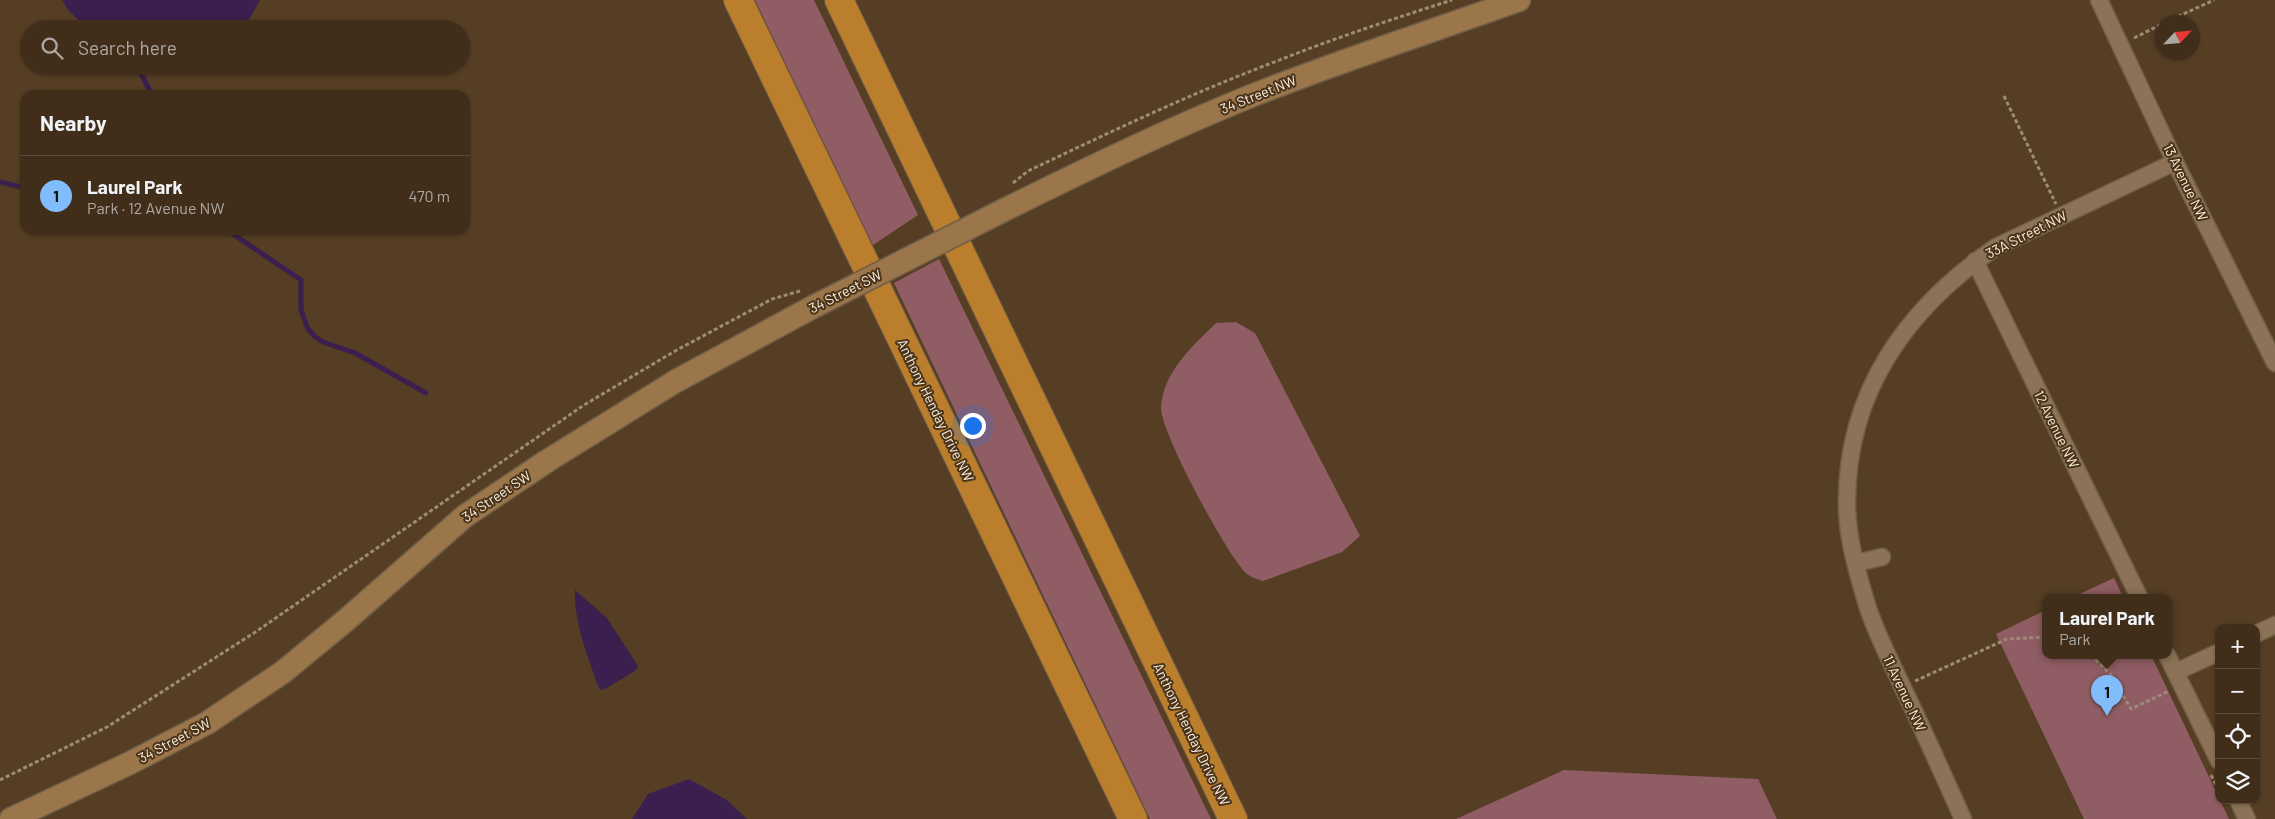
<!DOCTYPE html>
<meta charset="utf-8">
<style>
:root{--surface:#402e1b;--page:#4b3a28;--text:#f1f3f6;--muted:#aea8a3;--line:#594a3a;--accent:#81bdfa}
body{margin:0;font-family:Barlow,sans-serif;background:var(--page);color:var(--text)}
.controls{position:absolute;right:15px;bottom:15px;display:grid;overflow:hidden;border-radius:10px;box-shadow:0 1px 4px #0004}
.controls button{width:45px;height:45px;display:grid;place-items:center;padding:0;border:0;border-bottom:1px solid var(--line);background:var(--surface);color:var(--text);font:25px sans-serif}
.compass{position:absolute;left:2155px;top:15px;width:45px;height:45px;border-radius:50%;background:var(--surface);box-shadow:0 1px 4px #0004;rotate:64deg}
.you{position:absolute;left:972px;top:425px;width:18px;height:18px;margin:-12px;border:4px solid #fff;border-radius:50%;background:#1a73e8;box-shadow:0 0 0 8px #1a73e833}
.badge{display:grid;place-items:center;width:32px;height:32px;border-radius:50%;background:var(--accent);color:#111;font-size:16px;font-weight:700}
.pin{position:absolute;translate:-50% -41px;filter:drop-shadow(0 1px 2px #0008)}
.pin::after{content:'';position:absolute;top:26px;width:18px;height:15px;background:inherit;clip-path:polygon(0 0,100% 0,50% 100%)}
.popup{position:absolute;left:2042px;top:594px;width:130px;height:65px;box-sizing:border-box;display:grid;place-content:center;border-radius:10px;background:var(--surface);filter:drop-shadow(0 1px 4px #0005);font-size:16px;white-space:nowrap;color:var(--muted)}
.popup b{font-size:19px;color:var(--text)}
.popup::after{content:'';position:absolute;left:50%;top:100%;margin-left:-10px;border:10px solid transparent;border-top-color:var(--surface)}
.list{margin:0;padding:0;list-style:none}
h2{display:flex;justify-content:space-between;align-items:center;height:65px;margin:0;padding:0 20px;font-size:21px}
h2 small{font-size:16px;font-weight:400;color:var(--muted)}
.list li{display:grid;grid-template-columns:32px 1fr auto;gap:15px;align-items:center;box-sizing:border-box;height:80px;padding:0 20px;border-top:1px solid var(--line)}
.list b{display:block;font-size:19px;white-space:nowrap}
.list p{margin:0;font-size:16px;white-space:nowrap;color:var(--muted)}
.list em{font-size:16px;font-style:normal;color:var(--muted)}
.icon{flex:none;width:28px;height:28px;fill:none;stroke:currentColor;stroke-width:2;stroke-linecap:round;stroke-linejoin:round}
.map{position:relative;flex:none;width:2275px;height:819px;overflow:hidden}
.search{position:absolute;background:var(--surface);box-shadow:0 1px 4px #0004;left:20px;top:20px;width:450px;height:55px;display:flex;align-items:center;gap:12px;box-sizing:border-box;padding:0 18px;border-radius:28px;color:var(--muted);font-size:19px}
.panel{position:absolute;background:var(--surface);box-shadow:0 1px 4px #0004;left:20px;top:90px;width:450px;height:145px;border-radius:15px}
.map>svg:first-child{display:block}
.green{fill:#905d64}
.water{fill:#3b1f4e}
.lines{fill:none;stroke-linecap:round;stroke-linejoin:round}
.stream{stroke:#3b1f4e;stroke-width:5}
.street-casing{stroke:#705d45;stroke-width:19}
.secondary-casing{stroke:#705d45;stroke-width:25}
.highway-casing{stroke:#705d45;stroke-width:30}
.path{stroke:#9e8b76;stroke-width:3;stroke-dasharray:4 2.5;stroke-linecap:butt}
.street{stroke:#8c7357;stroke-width:16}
.secondary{stroke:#9a764a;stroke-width:22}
.highway{stroke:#ba7e2d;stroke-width:28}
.secondary-bridge-casing{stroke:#705d45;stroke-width:25;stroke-linecap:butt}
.secondary-bridge{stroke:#9a764a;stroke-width:22}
.labels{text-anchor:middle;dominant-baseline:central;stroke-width:4;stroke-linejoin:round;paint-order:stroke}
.street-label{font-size:14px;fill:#fceedf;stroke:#4a3419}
</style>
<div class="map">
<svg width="2275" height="819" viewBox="0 0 2275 819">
<rect width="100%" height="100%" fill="#553e24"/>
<g class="green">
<path d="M755,0H814L918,215L873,245Z"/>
<path d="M939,259L1211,819H1150L894,283Z"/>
<path d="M1236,322L1255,333L1360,536L1342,552L1263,581C1257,579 1250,577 1246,573C1228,557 1159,430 1161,407C1164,371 1191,348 1216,323Z"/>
<path d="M2114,578L2123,597H2073Z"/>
<path d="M2046,610V655H2151L2229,819H2084L1996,634Z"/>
<path d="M1564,770L1758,779L1777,819H1456Z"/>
</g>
<g class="water">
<path d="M62,0H260L244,29H88L68,10Z"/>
<path d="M575,590L607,618L638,666L635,671L605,689L600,690L597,683C587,654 574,622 575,590Z"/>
<path d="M689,779L727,800L747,819H632L648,794Z"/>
</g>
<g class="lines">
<g class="stream">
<path d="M137,66L152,95"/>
<path d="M0,182L25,188"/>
<path d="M227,230L301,280V310L308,329L314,336L323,342L355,353L426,393"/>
</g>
<g class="street-casing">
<g id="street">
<path d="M2099,0L2175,162L2275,363"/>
<path d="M1975,261L2139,597"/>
<path d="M1856,563L1882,557"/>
<path d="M2256,634L2275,625"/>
<path d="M2167,655L2219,761"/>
<path d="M2176,672L2219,652"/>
<path d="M2238,800L2247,819"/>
<path d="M1963,819C1943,775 1924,731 1903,688C1891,662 1877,635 1868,608C1858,575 1847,539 1847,504C1846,392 1907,308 1996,247L2175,162"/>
</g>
</g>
<g class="secondary-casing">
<g id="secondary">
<path d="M1006,209C1087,169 1167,130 1251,96C1339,61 1430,32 1519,0"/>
<path d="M11,819L130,763L207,723L283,672L345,621L465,516L547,461L676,381L813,307"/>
</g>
</g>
<g class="highway-casing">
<g id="highway">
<path d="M738,0L1133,819"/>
<path d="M839,0L1233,819"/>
</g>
</g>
<g class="path">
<path d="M2166,22L2214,0"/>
<path d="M2134,38L2162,24"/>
<path d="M2004,96L2056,204"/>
<path d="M1013,183L1028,171C1110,132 1192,93 1277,61C1335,38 1393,19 1452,0"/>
<path d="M2091,655L2111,675L2131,709L2169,691"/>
<path d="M1915,681L2007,639L2046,637"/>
<path d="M2211,775L2219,791"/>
<path d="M0,780L107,727L254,633L584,405L675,351L772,299L800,291"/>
</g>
<use href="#street" class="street"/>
<use href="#secondary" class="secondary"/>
<use href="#highway" class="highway"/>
<g class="secondary-bridge-casing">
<path id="secondary-bridge" d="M813,307L1006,209"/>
</g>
<use href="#secondary-bridge" class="secondary-bridge"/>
</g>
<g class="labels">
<g class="street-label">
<text transform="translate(1258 94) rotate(-22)">34 Street NW</text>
<text transform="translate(2186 182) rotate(64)">13 Avenue NW</text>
<text transform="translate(2026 234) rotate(-27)">33A Street NW</text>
<text transform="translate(845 291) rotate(-27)">34 Street SW</text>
<text transform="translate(936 410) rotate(64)">Anthony Henday Drive NW</text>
<text transform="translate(2057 429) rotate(64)">12 Avenue NW</text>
<text transform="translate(496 496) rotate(-34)">34 Street SW</text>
<text transform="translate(1905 693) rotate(65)">11 Avenue NW</text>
<text transform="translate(1192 734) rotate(64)">Anthony Henday Drive NW</text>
<text transform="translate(174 740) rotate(-28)">34 Street SW</text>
</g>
</g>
</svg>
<div class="controls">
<button>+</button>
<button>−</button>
<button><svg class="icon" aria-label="locate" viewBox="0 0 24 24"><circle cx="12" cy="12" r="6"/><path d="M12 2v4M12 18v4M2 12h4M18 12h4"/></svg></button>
<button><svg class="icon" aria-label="layers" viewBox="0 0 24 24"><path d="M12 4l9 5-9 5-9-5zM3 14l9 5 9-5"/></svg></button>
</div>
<svg class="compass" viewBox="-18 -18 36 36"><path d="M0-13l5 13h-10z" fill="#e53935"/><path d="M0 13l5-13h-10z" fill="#aea8a3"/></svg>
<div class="you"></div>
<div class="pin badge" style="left:2107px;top:716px">1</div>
<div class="popup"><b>Laurel Park</b>Park</div>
<div class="search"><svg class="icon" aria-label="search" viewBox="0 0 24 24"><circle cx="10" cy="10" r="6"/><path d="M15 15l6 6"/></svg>Search here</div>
<section class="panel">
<h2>Nearby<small></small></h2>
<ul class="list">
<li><span class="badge">1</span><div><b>Laurel Park</b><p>Park · 12 Avenue NW</p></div><em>470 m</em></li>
</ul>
</section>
</div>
